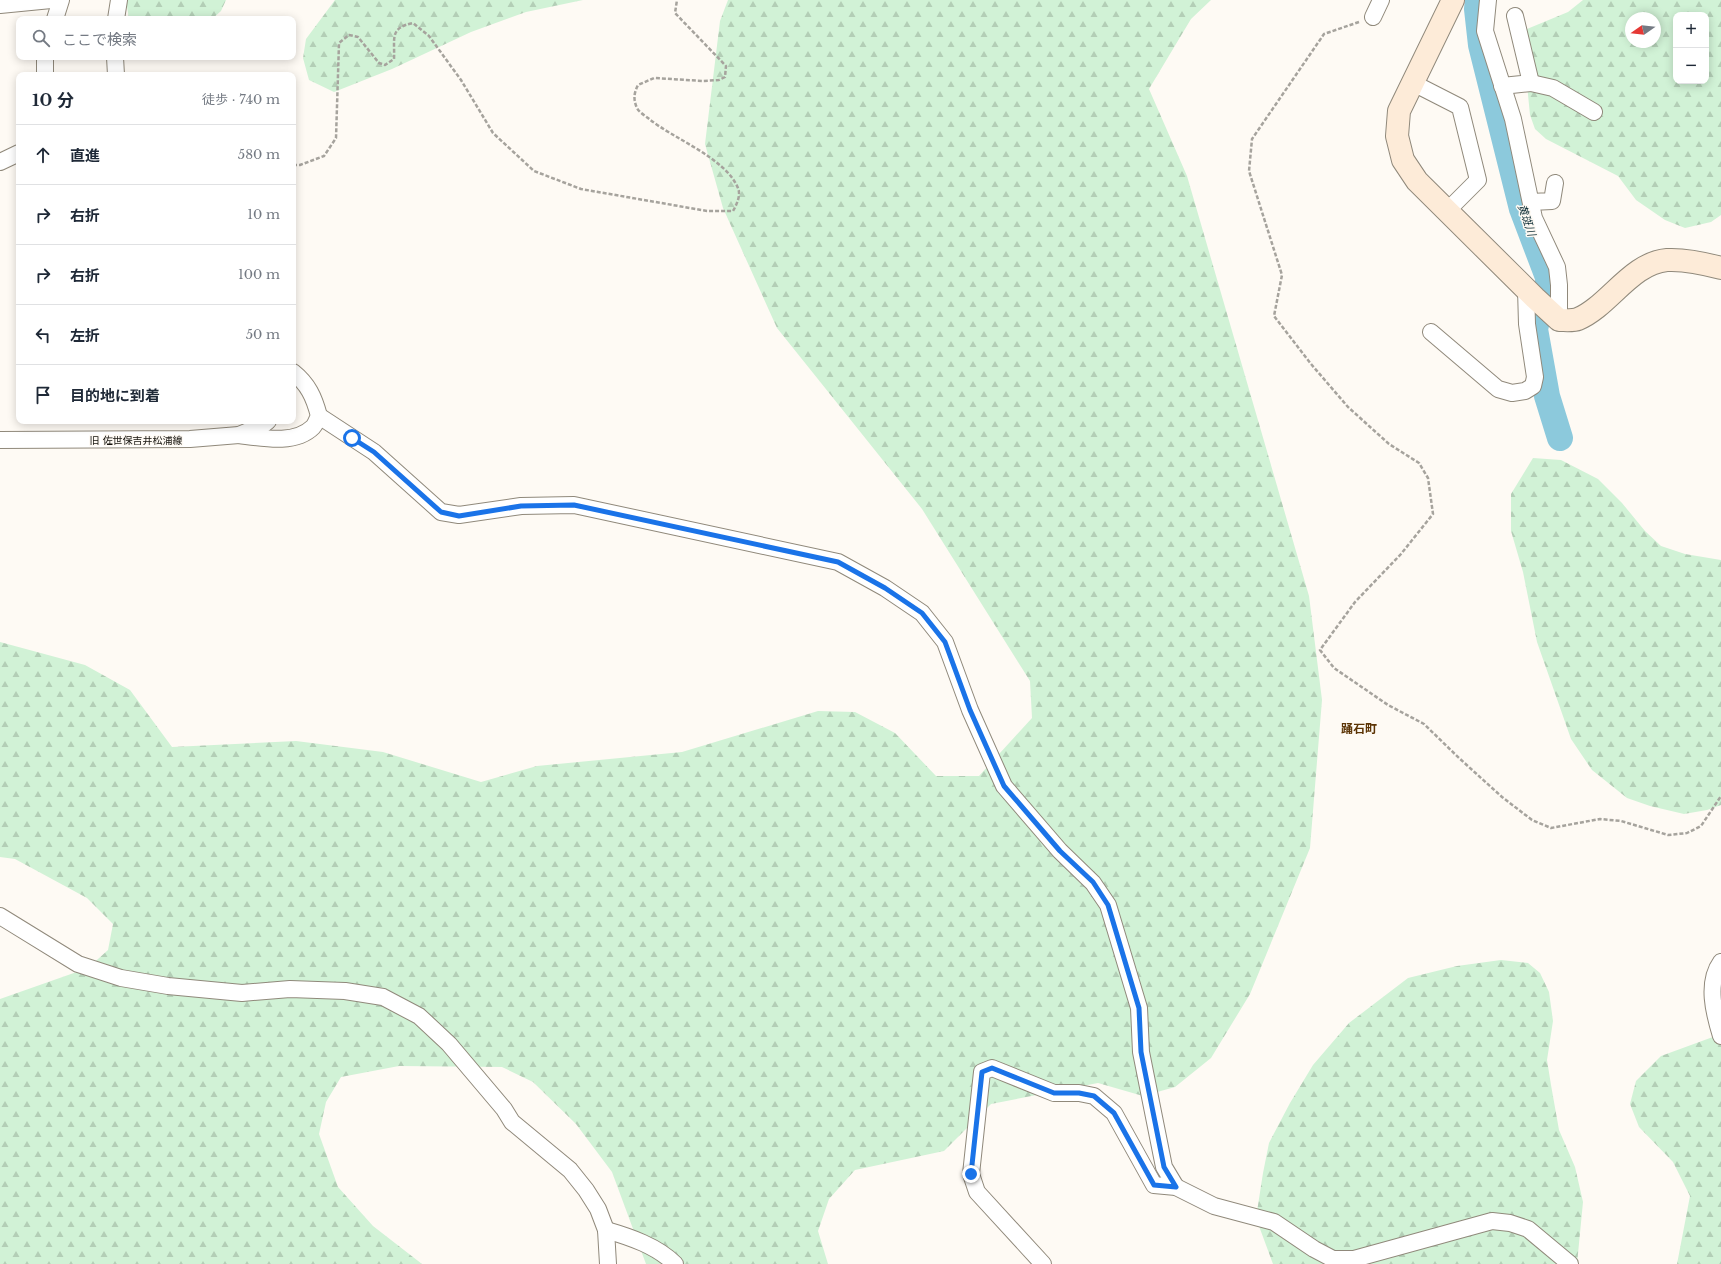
<!DOCTYPE html>
<html lang="ja">
<meta charset="utf-8">
<style>
:root{--surface:#fff;--page:#f2f2f3;--text:#1f2937;--muted:#747a83;--line:#e0e1e3}
body{margin:0;font-family:"Libre Baskerville","Noto Sans JP",serif;background:var(--page);color:var(--text)}
.controls{position:absolute;right:12px;top:12px;display:grid;overflow:hidden;border-radius:8px;box-shadow:0 2px 10px #0003}
.controls button{width:36px;height:36px;display:grid;place-items:center;padding:0;border:0;border-bottom:1px solid var(--line);background:var(--surface);color:var(--text);font:20px sans-serif}
.compass{position:absolute;left:1625px;top:12px;width:36px;height:36px;border-radius:50%;background:var(--surface);box-shadow:0 2px 10px #0003;rotate:256deg}
.stop{position:absolute;width:12px;height:12px;margin:-9px;border:3px solid #1a73e8;border-radius:50%;background:#fff}
.stop.end{background:#1a73e8;border-color:#fff;box-shadow:0 1px 4px #0008}
.list{margin:0;padding:0;list-style:none}
h2{display:flex;justify-content:space-between;align-items:center;height:52px;margin:0;padding:0 16px;font-size:17px}
h2 small{font-size:13px;font-weight:400;color:var(--muted)}
.list li{display:grid;grid-template-columns:26px 1fr auto;gap:12px;align-items:center;box-sizing:border-box;height:60px;padding:0 16px;border-top:1px solid var(--line)}
.list b{display:block;font-size:15px;white-space:nowrap}
.list em{font-size:13px;font-style:normal;color:var(--muted)}
.icon{flex:none;width:22px;height:22px;fill:none;stroke:currentColor;stroke-width:2;stroke-linecap:round;stroke-linejoin:round}
.map{position:relative;flex:none;width:1721px;height:1264px;overflow:hidden}
.search{position:absolute;background:var(--surface);box-shadow:0 2px 10px #0003;left:16px;top:16px;width:280px;height:44px;display:flex;align-items:center;gap:10px;box-sizing:border-box;padding:0 14px;border-radius:8px;color:var(--muted);font-size:15px}
.panel{position:absolute;background:var(--surface);box-shadow:0 2px 10px #0003;left:16px;top:72px;width:280px;height:352px;border-radius:8px}
.map>svg:first-child{display:block}
.forest{fill:url(#forest-firs);fill-rule:evenodd}
.lines{fill:none;stroke-linecap:round;stroke-linejoin:round}
.river{stroke:#8cc9dc;stroke-width:26}
.street-casing{stroke:#90897b;stroke-width:18}
.secondary-casing{stroke:#90897b;stroke-width:24}
.path{stroke:#a6a39d;stroke-width:2.5;stroke-dasharray:4 2;stroke-linecap:butt}
.street{stroke:#fff;stroke-width:16}
.secondary{stroke:#fdebd8;stroke-width:22}
.route{stroke:#1a73e8;stroke-width:5}
.labels{text-anchor:middle;dominant-baseline:central;stroke-width:3;stroke-linejoin:round;paint-order:stroke}
.street-label{font-size:10px;fill:#13110c;stroke:#fefaf4}
.water-label{font-size:11px;font-style:italic;fill:#0e2e36;stroke:#fefaf4}
.quarter-label{font-size:12px;font-weight:bold;fill:#5c3405;stroke:#fefaf4}
</style>
<div class="map">
<svg width="1721" height="1264" viewBox="0 0 1721 1264">
<defs>
<pattern id="forest-firs" width="22" height="20" patternUnits="userSpaceOnUse"><rect width="22" height="20" fill="#d1f2d6"/><path d="M5 1l3.5 6h-7zM16 11l3.5 6h-7z" fill="#b3ceb6"/></pattern>
</defs>
<rect width="100%" height="100%" fill="#fefaf4"/>
<g class="forest">
<path d="M126,0H226L221,11L212,19H129Z"/>
<path d="M335,0H583L526,12L471,32L392,69L334,92L309,80L303,58L306,39Z"/>
<path d="M728,0H1211L1191,19L1149,89L1187,176L1309,596L1322,700L1310,848L1250,994L1211,1058L1175,1087L1143,1096L1098,1083L991,1104L944,1151L855,1170L829,1199L818,1231L828,1264H646L612,1172L576,1124L533,1082L502,1067L399,1066L341,1077L326,1102L319,1134L338,1187L373,1226L422,1264H0V999L88,968L108,950L113,924L87,898L15,859L0,857V642L85,665L130,690L172,747L296,741L383,752L481,782L537,766L682,752L818,711L855,712L895,733L936,776H979L1032,718L1030,681L922,509L777,328L723,208L705,144L720,21Z"/>
<path d="M1583,0H1721V215L1711,222L1685,228L1665,220L1636,200L1618,176L1546,139L1535,129L1530,115L1524,54L1527,29L1568,12ZM1676,15H1706V81H1676ZM1631,18H1655V42H1631Z"/>
<path d="M1533,458L1561,460L1598,479L1622,503L1645,531L1661,546L1685,554L1721,560V805L1707,810L1684,814L1650,806L1627,798L1592,770L1571,739L1537,642L1523,572L1511,531V494Z"/>
<path d="M1501,960L1528,963L1540,973L1549,992L1553,1021L1547,1060L1551,1085L1559,1130L1575,1167L1583,1202L1577,1264H1273L1256,1218L1263,1173L1269,1143L1290,1103L1313,1065L1349,1023L1408,978L1457,966Z"/>
<path d="M1721,1034V1264H1677L1690,1196L1673,1162L1639,1127L1630,1104L1636,1081L1661,1056Z"/>
</g>
<g class="lines">
<path class="river" d="M1478,0L1477,9L1481,45L1522,209L1549,280L1543,296L1535,329L1547,396L1560,438"/>
<g class="street-casing">
<g id="street">
<path d="M1488,0L1485,31L1513,119L1534,218L1557,267L1559,285V320"/>
<path d="M0,5L51,0"/>
<path d="M1373,17L1381,0"/>
<path d="M55,19L61,0"/>
<path d="M116,19L119,0"/>
<path d="M45,57V75"/>
<path d="M115,57L116,75"/>
<path d="M1413,83L1460,107L1478,180L1447,211"/>
<path d="M1531,83L1553,88L1594,112"/>
<path d="M1502,86L1531,83L1515,16"/>
<path d="M0,162L19,153"/>
<path d="M1531,202L1552,201L1555,183"/>
<path d="M1431,332L1498,389L1512,393L1525,391L1533,386L1535,377L1527,324L1526,289"/>
<path d="M319,416L374,452L441,512L459,515L521,506L574,505L838,562L885,588L922,613L945,642L970,710L1004,786L1060,851L1093,883L1108,905L1139,1008L1141,1052L1164,1167L1176,1187"/>
<path d="M239,435C262,438 295,445 313,427C316,424 317,419 319,416C314,397 308,384 293,372"/>
<path d="M0,440L190,439L239,435L263,425L268,421"/>
<path d="M0,916L78,964L121,978L168,986L242,993L290,989L345,991L383,997L419,1016L449,1044L504,1109L512,1122L570,1170L586,1190L598,1209L606,1230L608,1264"/>
<path d="M1721,962C1706,983 1714,1013 1721,1036"/>
<path d="M606,1230C630,1237 657,1246 675,1264"/>
<path d="M1043,1264L977,1192L971,1174L982,1072L992,1068L1054,1093H1079L1094,1096L1114,1113L1154,1185L1176,1187L1214,1206L1274,1222L1314,1249L1333,1259H1354L1492,1221L1510,1223L1528,1229L1570,1264"/>
</g>
</g>
<g class="secondary-casing">
<path id="secondary" d="M1453,0L1399,111L1397,136L1403,160L1417,181L1535,298L1559,320C1565,320 1573,321 1578,319C1609,306 1631,263 1667,260C1686,259 1703,263 1721,268"/>
</g>
<g class="path">
<path d="M1359,22L1324,34L1252,139L1249,171L1282,275L1274,316L1311,364L1348,407L1389,444L1419,463L1428,478L1433,514L1401,554L1355,602L1320,650L1334,668L1388,705L1424,724L1459,758L1502,797L1532,820L1551,828L1600,819L1621,821L1668,835L1687,833L1701,826L1721,796"/>
<path d="M293,165H300L324,156L336,138L339,43L349,35L358,37L379,63L385,65L394,59C395,38 389,28 413,23L429,36L461,80L493,133L534,171L581,189L707,211H733C737,204 741,195 738,188C725,157 673,139 648,118C644,115 639,112 637,108C633,99 634,93 638,85L654,78L702,81L719,80L725,77L726,66L675,13L677,0"/>
</g>
<use href="#street" class="street"/>
<use href="#secondary" class="secondary"/>
</g>
<g class="lines">
<path class="route" d="M352,438L374,452L441,512L459,516L521,506L574,505L838,562L885,588L922,613L945,642L970,710L1004,786L1060,851L1093,882L1108,905L1139,1008L1141,1052L1164,1167L1176,1187L1154,1185L1114,1113L1094,1096L1079,1093H1054L992,1068L982,1072L971,1174"/>
</g>
<g class="labels">
<g class="street-label">
<text x="136" y="440">旧 佐世保吉井松浦線</text>
</g>
<g class="water-label">
<text transform="translate(1527 220) rotate(71)">黄斑川</text>
</g>
<g class="quarter-label">
<text x="1359" y="728">踊石町</text>
</g>
</g>
</svg>
<div class="controls">
<button>+</button>
<button>−</button>
</div>
<svg class="compass" viewBox="-18 -18 36 36"><path d="M0-13l5 13h-10z" fill="#e53935"/><path d="M0 13l5-13h-10z" fill="#747a83"/></svg>
<div class="stop" style="left:352px;top:438px"></div>
<div class="stop end" style="left:971px;top:1174px"></div>
<div class="search"><svg class="icon" aria-label="search" viewBox="0 0 24 24"><circle cx="10" cy="10" r="6"/><path d="M15 15l6 6"/></svg>ここで検索</div>
<section class="panel">
<h2>10 分<small>徒歩 · 740 m</small></h2>
<ul class="list">
<li><svg class="icon" aria-label="ahead" viewBox="0 0 24 24"><path d="M12 20V5M6 11l6-6 6 6"/></svg><div><b>直進</b></div><em>580 m</em></li>
<li><svg class="icon" aria-label="right" viewBox="0 0 24 24"><path d="M7 20v-9h11M14 6l5 5-5 5"/></svg><div><b>右折</b></div><em>10 m</em></li>
<li><svg class="icon" aria-label="right" viewBox="0 0 24 24"><path d="M7 20v-9h11M14 6l5 5-5 5"/></svg><div><b>右折</b></div><em>100 m</em></li>
<li><svg class="icon" aria-label="left" viewBox="0 0 24 24"><path d="M17 20v-9H6M10 6l-5 5 5 5"/></svg><div><b>左折</b></div><em>50 m</em></li>
<li><svg class="icon" aria-label="arrive" viewBox="0 0 24 24"><path d="M6 21V4h12l-3 4 3 4H6"/></svg><div><b>目的地に到着</b></div></li>
</ul>
</section>
</div>
